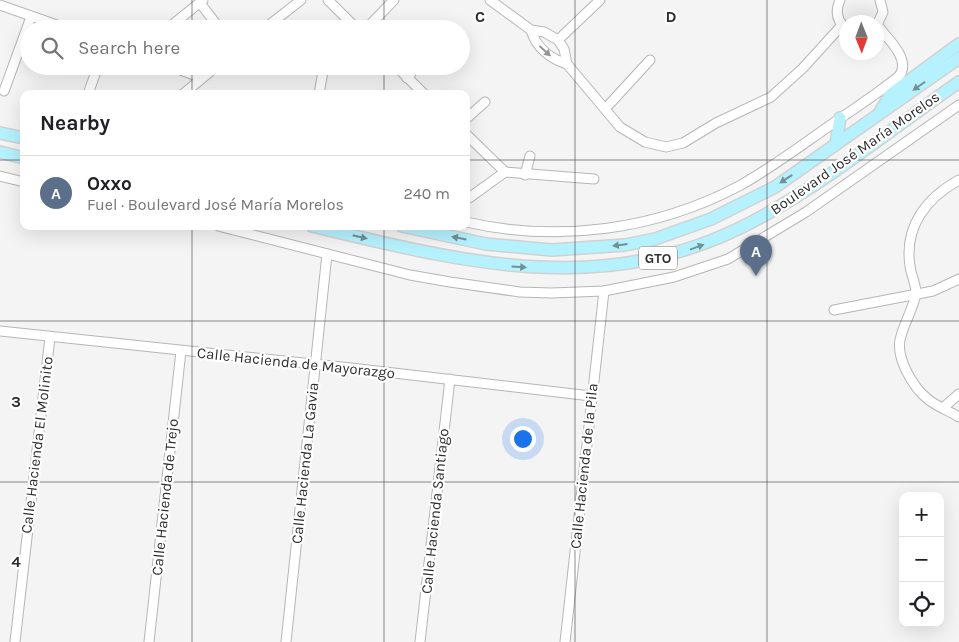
<!DOCTYPE html>
<meta charset="utf-8">
<style>
:root{--surface:#fff;--page:#f2f2f2;--text:#202124;--muted:#757577;--line:#e0e0e0;--accent:#2d7774}
body{margin:0;font-family:Karla,sans-serif;background:var(--page);color:var(--text)}
.controls{position:absolute;right:15px;bottom:15px;display:grid;overflow:hidden;border-radius:10px;box-shadow:0 5px 20px #0002}
.controls button{width:45px;height:45px;display:grid;place-items:center;padding:0;border:0;border-bottom:1px solid var(--line);background:var(--surface);color:var(--text);font:25px sans-serif}
.compass{position:absolute;left:839px;top:15px;width:45px;height:45px;border-radius:50%;background:var(--surface);box-shadow:0 5px 20px #0002;rotate:179deg}
.you{position:absolute;left:522px;top:438px;width:18px;height:18px;margin:-12px;border:4px solid #fff;border-radius:50%;background:#1a73e8;box-shadow:0 0 0 8px #1a73e833}
.badge{display:grid;place-items:center;width:32px;height:32px;border-radius:50%;background:var(--accent);color:#fff;font-size:16px;font-weight:700}
.pin{position:absolute;translate:-50% -41px;filter:drop-shadow(0 1px 2px #0008)}
.pin::after{content:'';position:absolute;top:26px;width:18px;height:15px;background:inherit;clip-path:polygon(0 0,100% 0,50% 100%)}
.list{margin:0;padding:0;list-style:none}
h2{display:flex;justify-content:space-between;align-items:center;height:65px;margin:0;padding:0 20px;font-size:21px}
h2 small{font-size:16px;font-weight:400;color:var(--muted)}
.list li{display:grid;grid-template-columns:32px 1fr auto;gap:15px;align-items:center;box-sizing:border-box;height:75px;padding:0 20px;border-top:1px solid var(--line)}
.list b{display:block;font-size:19px;white-space:nowrap}
.list p{margin:0;font-size:16px;white-space:nowrap;color:var(--muted)}
.list em{font-size:16px;font-style:normal;color:var(--muted)}
.icon{flex:none;width:28px;height:28px;fill:none;stroke:currentColor;stroke-width:2;stroke-linecap:round;stroke-linejoin:round}
.map{position:relative;flex:none;width:959px;height:642px;overflow:hidden}
.search{position:absolute;background:var(--surface);box-shadow:0 5px 20px #0002;left:20px;top:20px;width:450px;height:55px;display:flex;align-items:center;gap:12px;box-sizing:border-box;padding:0 18px;border-radius:28px;color:var(--muted);font-size:19px}
.panel{position:absolute;background:var(--surface);box-shadow:0 5px 20px #0002;left:20px;top:90px;width:450px;height:140px;border-radius:10px}
.map>svg:first-child{display:block}
.lines{fill:none;stroke-linecap:round;stroke-linejoin:round}
.minor-casing{stroke:#b6b6b7;stroke-width:11}
.major-casing{stroke:#d1d1d1;stroke-width:14}
.minor{stroke:#fff;stroke-width:9}
.major{stroke:#b5f2fe;stroke-width:11}
.oneway{fill:#969697}
.oneway2{fill:#729096}
.grid{fill:none;stroke:#2e2e2f;stroke-width:1;stroke-opacity:0.55}
.labels{text-anchor:middle;dominant-baseline:central;stroke-width:4.5;stroke-linejoin:round;paint-order:stroke}
.shield{fill:#fff;stroke:#6d6d6d;stroke-width:1}
.shield-label{font-size:14px;font-weight:bold;fill:#2e2e2f}
.street-label{font-size:15px;fill:#2e2e2f;stroke:#fff}
.grid-label{font-size:16px;text-anchor:middle;font-weight:bold;fill:#2e2e2f;stroke:#fff;stroke-width:4.5;stroke-linejoin:round;paint-order:stroke}
</style>
<div class="map">
<svg width="959" height="642" viewBox="0 0 959 642">
<rect width="100%" height="100%" fill="#f4f4f5"/>
<g class="lines">
<g class="minor-casing">
<g id="minor">
<path d="M328,0L357,29"/>
<path d="M490,0L531,30L544,32L558,40L564,49L567,64L620,127L645,142L666,147L683,143L716,123L771,97L803,68L842,25"/>
<path d="M840,0C835,11 837,21 846,29"/>
<path d="M200,3L220,29"/>
<path d="M0,5L68,29"/>
<path d="M876,27L883,12L880,0"/>
<path d="M167,29L203,0"/>
<path d="M264,29L301,0"/>
<path d="M366,29L394,0"/>
<path d="M531,30C536,48 551,59 567,64"/>
<path d="M558,40L600,0"/>
<path d="M170,66L202,78"/>
<path d="M396,66L424,94"/>
<path d="M407,78L417,66"/>
<path d="M4,91L31,17"/>
<path d="M88,94L98,66"/>
<path d="M183,94L217,66"/>
<path d="M319,94L324,66"/>
<path d="M605,109L650,60"/>
<path d="M466,119L485,102"/>
<path d="M466,134L505,172"/>
<path d="M525,175L530,156"/>
<path d="M0,176L24,182"/>
<path d="M959,180C926,198 904,227 910,266C911,275 916,284 916,293C915,304 904,324 901,336C894,356 913,388 929,400C938,407 949,411 959,417"/>
<path d="M469,198L505,172L594,179"/>
<path d="M466,222C558,243 656,230 739,186C768,170 795,150 822,131C847,113 875,96 899,76C912,60 887,38 878,26"/>
<path d="M218,226L410,275L450,282L520,292L551,293L604,291L674,277L728,259L806,212L959,105"/>
<path d="M834,310L933,291L959,279"/>
<path d="M0,331L351,368L591,396"/>
<path d="M944,407L959,394"/>
<path d="M15,642L50,337"/>
<path d="M149,642L181,351"/>
<path d="M286,642L327,254"/>
<path d="M420,642L450,379"/>
<path d="M565,642L604,291"/>
</g>
</g>
<g class="major-casing">
<g id="major">
<path d="M880,112L891,94L959,44"/>
<path d="M0,133L24,138"/>
<path d="M836,144L840,118"/>
<path d="M0,152L24,158"/>
<path d="M312,226C471,264 611,301 763,216C832,178 894,127 959,82"/>
<path d="M402,226L486,244L552,250L625,245L655,239L711,219L775,187L959,58"/>
</g>
</g>
<use href="#minor" class="minor"/>
<use href="#major" class="major"/>
</g>
<defs><path id="oneway-solid" d="M-6-.8H1V-3.2L6.5 0L1 3.2V.8H-6Z" transform="scale(1.25)"/></defs>
<use class="oneway" href="#oneway-solid" transform="translate(545 51) rotate(42)"/>
<g class="oneway2">
<use href="#oneway-solid" transform="translate(919 86) rotate(145)"/>
<use href="#oneway-solid" transform="translate(786 179) rotate(147)"/>
<use href="#oneway-solid" transform="translate(360 237) rotate(13)"/>
<use href="#oneway-solid" transform="translate(459 238) rotate(-169)"/>
<use href="#oneway-solid" transform="translate(620 245) rotate(173)"/>
<use href="#oneway-solid" transform="translate(697 247) rotate(-20)"/>
<use href="#oneway-solid" transform="translate(519 267) rotate(4)"/>
</g>
<path class="grid" d="M192,0V29M384,0V29M575,0V642M767,0V642M192,66V94M384,66V94M0,160H24M466,160H959M192,226V642M384,226V642M0,321H959M0,482H959"/>
<g class="labels">
<rect class="shield" x="639" y="246.5" width="38" height="23" rx="4"/>
<g class="shield-label">
<text x="658" y="258">GTO</text>
</g>
<g class="street-label">
<text transform="translate(855 153) rotate(-35)">Boulevard José María Morelos</text>
<text transform="translate(296 363) rotate(6)">Calle Hacienda de Mayorazgo</text>
<text transform="translate(37 445) rotate(-83)">Calle Hacienda El Molinito</text>
<text transform="translate(305 463) rotate(-84)">Calle Hacienda La Gavia</text>
<text transform="translate(584 466) rotate(-84)">Calle Hacienda de la Pila</text>
<text transform="translate(165 497) rotate(-84)">Calle Hacienda de Trejo</text>
<text transform="translate(435 511) rotate(-84)">Calle Hacienda Santiago</text>
</g>
</g>
<g class="grid-label">
<text x="480" y="22">C</text>
<text x="671" y="22">D</text>
<text x="16" y="407">3</text>
<text x="16" y="567">4</text>
</g>
</svg>
<div class="controls">
<button>+</button>
<button>−</button>
<button><svg class="icon" aria-label="locate" viewBox="0 0 24 24"><circle cx="12" cy="12" r="6"/><path d="M12 2v4M12 18v4M2 12h4M18 12h4"/></svg></button>
</div>
<svg class="compass" viewBox="-18 -18 36 36"><path d="M0-13l5 13h-10z" fill="#e53935"/><path d="M0 13l5-13h-10z" fill="#757577"/></svg>
<div class="you"></div>
<div class="pin badge" style="left:756px;top:276px;background:#5c6f8a">A</div>
<div class="search"><svg class="icon" aria-label="search" viewBox="0 0 24 24"><circle cx="10" cy="10" r="6"/><path d="M15 15l6 6"/></svg>Search here</div>
<section class="panel">
<h2>Nearby<small></small></h2>
<ul class="list">
<li><span class="badge" style="background:#5c6f8a">A</span><div><b>Oxxo</b><p>Fuel · Boulevard José María Morelos</p></div><em>240 m</em></li>
</ul>
</section>
</div>
